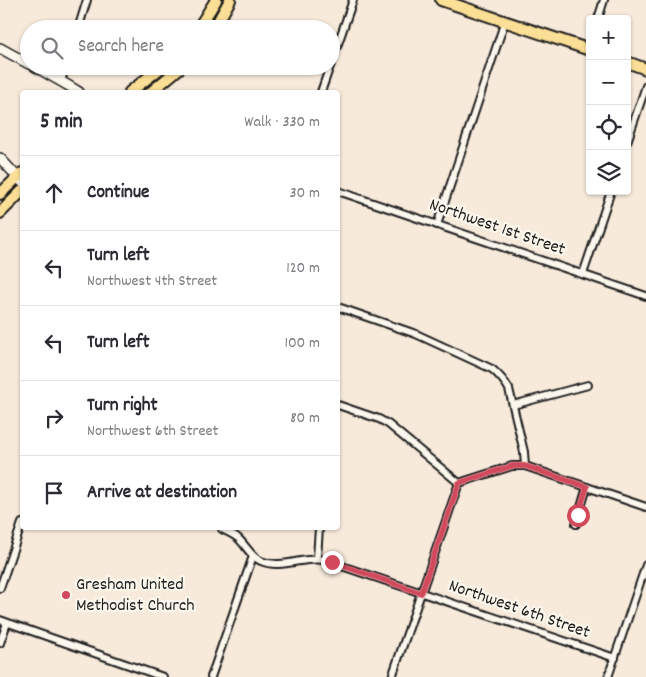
<!DOCTYPE html>
<meta charset="utf-8">
<style>
:root{--surface:#fff;--page:#f2f2f3;--text:#2b2b33;--muted:#7c7c81;--line:#e1e1e2}
body{margin:0;font-family:Dekko,sans-serif;background:var(--page);color:var(--text)}
.controls{position:absolute;right:15px;top:15px;display:grid;overflow:hidden;border-radius:5px;box-shadow:0 1px 4px #0004}
.controls button{width:45px;height:45px;display:grid;place-items:center;padding:0;border:0;border-bottom:1px solid var(--line);background:var(--surface);color:var(--text);font:25px sans-serif}
.stop{position:absolute;width:15px;height:15px;margin:-11px;border:4px solid #d1495b;border-radius:50%;background:#fff}
.stop.end{background:#d1495b;border-color:#fff;box-shadow:0 1px 5px #0008}
.list{margin:0;padding:0;list-style:none}
h2{display:flex;justify-content:space-between;align-items:center;height:65px;margin:0;padding:0 20px;font-size:21px}
h2 small{font-size:16px;font-weight:400;color:var(--muted)}
.list li{display:grid;grid-template-columns:32px 1fr auto;gap:15px;align-items:center;box-sizing:border-box;height:75px;padding:0 20px;border-top:1px solid var(--line)}
.list b{display:block;font-size:19px;white-space:nowrap}
.list p{margin:0;font-size:16px;white-space:nowrap;color:var(--muted)}
.list em{font-size:16px;font-style:normal;color:var(--muted)}
.icon{flex:none;width:28px;height:28px;fill:none;stroke:currentColor;stroke-width:2;stroke-linecap:round;stroke-linejoin:round}
.map{position:relative;flex:none;width:646px;height:677px;overflow:hidden}
.search{position:absolute;background:var(--surface);box-shadow:0 1px 4px #0004;left:20px;top:20px;width:320px;height:55px;display:flex;align-items:center;gap:12px;box-sizing:border-box;padding:0 18px;border-radius:28px;color:var(--muted);font-size:19px}
.panel{position:absolute;background:var(--surface);box-shadow:0 1px 4px #0004;left:20px;top:90px;width:320px;height:440px;border-radius:5px}
.map>svg:first-child{display:block}
.lines{fill:none;stroke-linecap:round;stroke-linejoin:round}
.street-casing{stroke:#1c1c1c;stroke-width:10}
.secondary-casing{stroke:#1c1c1c;stroke-width:12}
.primary-casing{stroke:#1c1c1c;stroke-width:14}
.street{stroke:#fbf7ec;stroke-width:6}
.secondary{stroke:#fbf7ec;stroke-width:9}
.primary{stroke:#fbdf96;stroke-width:10}
.route{stroke:#d1495b;stroke-width:6}
.poi-dot{fill:#d1495b;stroke:#fbf7ec;stroke-width:2}
.labels{text-anchor:middle;dominant-baseline:central;stroke-width:4.5;stroke-linejoin:round;paint-order:stroke}
.street-label{font-size:18px;fill:#1c1c1c;stroke:#fbf7ec}
.poi-label{font-size:18px;fill:#1c1c1c;stroke:#fbf7ec;text-anchor:start}
</style>
<div class="map">
<svg width="646" height="677" viewBox="0 0 646 677">
<rect width="100%" height="100%" fill="#f7eadb"/>
<filter id="ink" filterUnits="userSpaceOnUse"><feTurbulence type="fractalNoise" baseFrequency=".02" numOctaves="2"/><feDisplacementMap in="SourceGraphic" scale="10" xChannelSelector="R" yChannelSelector="G"/><feConvolveMatrix kernelMatrix="1 2 1 2 8 2 1 2 1" color-interpolation-filters="sRGB"/></filter>
<g filter="url(#ink)">
<g class="lines">
<g class="street-casing">
<g id="street">
<path d="M598,19L604,0"/>
<path d="M78,29L87,0"/>
<path d="M331,64L353,0"/>
<path d="M61,81L66,66"/>
<path d="M321,92L330,66"/>
<path d="M627,142L646,86"/>
<path d="M338,191L646,296"/>
<path d="M437,225L505,21"/>
<path d="M583,274L611,191"/>
<path d="M338,307L416,334L492,369C499,375 504,380 509,389L524,452L525,466"/>
<path d="M338,405L379,419L388,424L459,483L512,466H525L646,507"/>
<path d="M513,405L588,385"/>
<path d="M576,524L587,487"/>
<path d="M222,529C228,532 235,535 239,539C247,547 251,557 261,561C282,570 303,556 324,560L615,658"/>
<path d="M317,558L319,528"/>
<path d="M0,588L22,523"/>
<path d="M0,620L163,677"/>
<path d="M0,643L7,623"/>
<path d="M211,677L253,556"/>
<path d="M392,677L459,483"/>
<path d="M608,677L646,565"/>
</g>
</g>
<g class="secondary-casing">
<g id="secondary">
<path d="M0,48L29,64"/>
<path d="M34,66L69,86L79,92"/>
<path d="M0,158L22,182"/>
</g>
</g>
<g class="primary-casing">
<g id="primary">
<path d="M441,0L590,50"/>
<path d="M198,29L216,0"/>
<path d="M214,29L230,0"/>
<path d="M627,62L646,69"/>
<path d="M130,92L163,66"/>
<path d="M151,92L182,66"/>
<path d="M0,194L22,173"/>
<path d="M0,213L22,191"/>
</g>
</g>
<use href="#street" class="street"/>
<use href="#secondary" class="secondary"/>
<use href="#primary" class="primary"/>
</g>
</g>
<g class="lines" filter="url(#ink)">
<path class="route" d="M332,562L421,593L459,483L512,466H525L587,487L578,515"/>
</g>
<circle class="poi-dot" cx="66" cy="595" r="5"/>
<g class="labels">
<g class="street-label">
<text transform="translate(497 228) rotate(19)">Northwest 1st Street</text>
<text transform="translate(519 610) rotate(19)">Northwest 6th Street</text>
</g>
<g class="poi-label">
<text x="76" y="585">Gresham United<tspan x="76" dy="21">Methodist Church</tspan></text>
</g>
</g>
</svg>
<div class="controls">
<button>+</button>
<button>−</button>
<button><svg class="icon" aria-label="locate" viewBox="0 0 24 24"><circle cx="12" cy="12" r="6"/><path d="M12 2v4M12 18v4M2 12h4M18 12h4"/></svg></button>
<button><svg class="icon" aria-label="layers" viewBox="0 0 24 24"><path d="M12 4l9 5-9 5-9-5zM3 14l9 5 9-5"/></svg></button>
</div>
<div class="stop" style="left:578px;top:515px"></div>
<div class="stop end" style="left:332px;top:562px"></div>
<div class="search"><svg class="icon" aria-label="search" viewBox="0 0 24 24"><circle cx="10" cy="10" r="6"/><path d="M15 15l6 6"/></svg>Search here</div>
<section class="panel">
<h2>5 min<small>Walk · 330 m</small></h2>
<ul class="list">
<li><svg class="icon" aria-label="ahead" viewBox="0 0 24 24"><path d="M12 20V5M6 11l6-6 6 6"/></svg><div><b>Continue</b></div><em>30 m</em></li>
<li><svg class="icon" aria-label="left" viewBox="0 0 24 24"><path d="M17 20v-9H6M10 6l-5 5 5 5"/></svg><div><b>Turn left</b><p>Northwest 4th Street</p></div><em>120 m</em></li>
<li><svg class="icon" aria-label="left" viewBox="0 0 24 24"><path d="M17 20v-9H6M10 6l-5 5 5 5"/></svg><div><b>Turn left</b></div><em>100 m</em></li>
<li><svg class="icon" aria-label="right" viewBox="0 0 24 24"><path d="M7 20v-9h11M14 6l5 5-5 5"/></svg><div><b>Turn right</b><p>Northwest 6th Street</p></div><em>80 m</em></li>
<li><svg class="icon" aria-label="arrive" viewBox="0 0 24 24"><path d="M6 21V4h12l-3 4 3 4H6"/></svg><div><b>Arrive at destination</b></div></li>
</ul>
</section>
</div>
